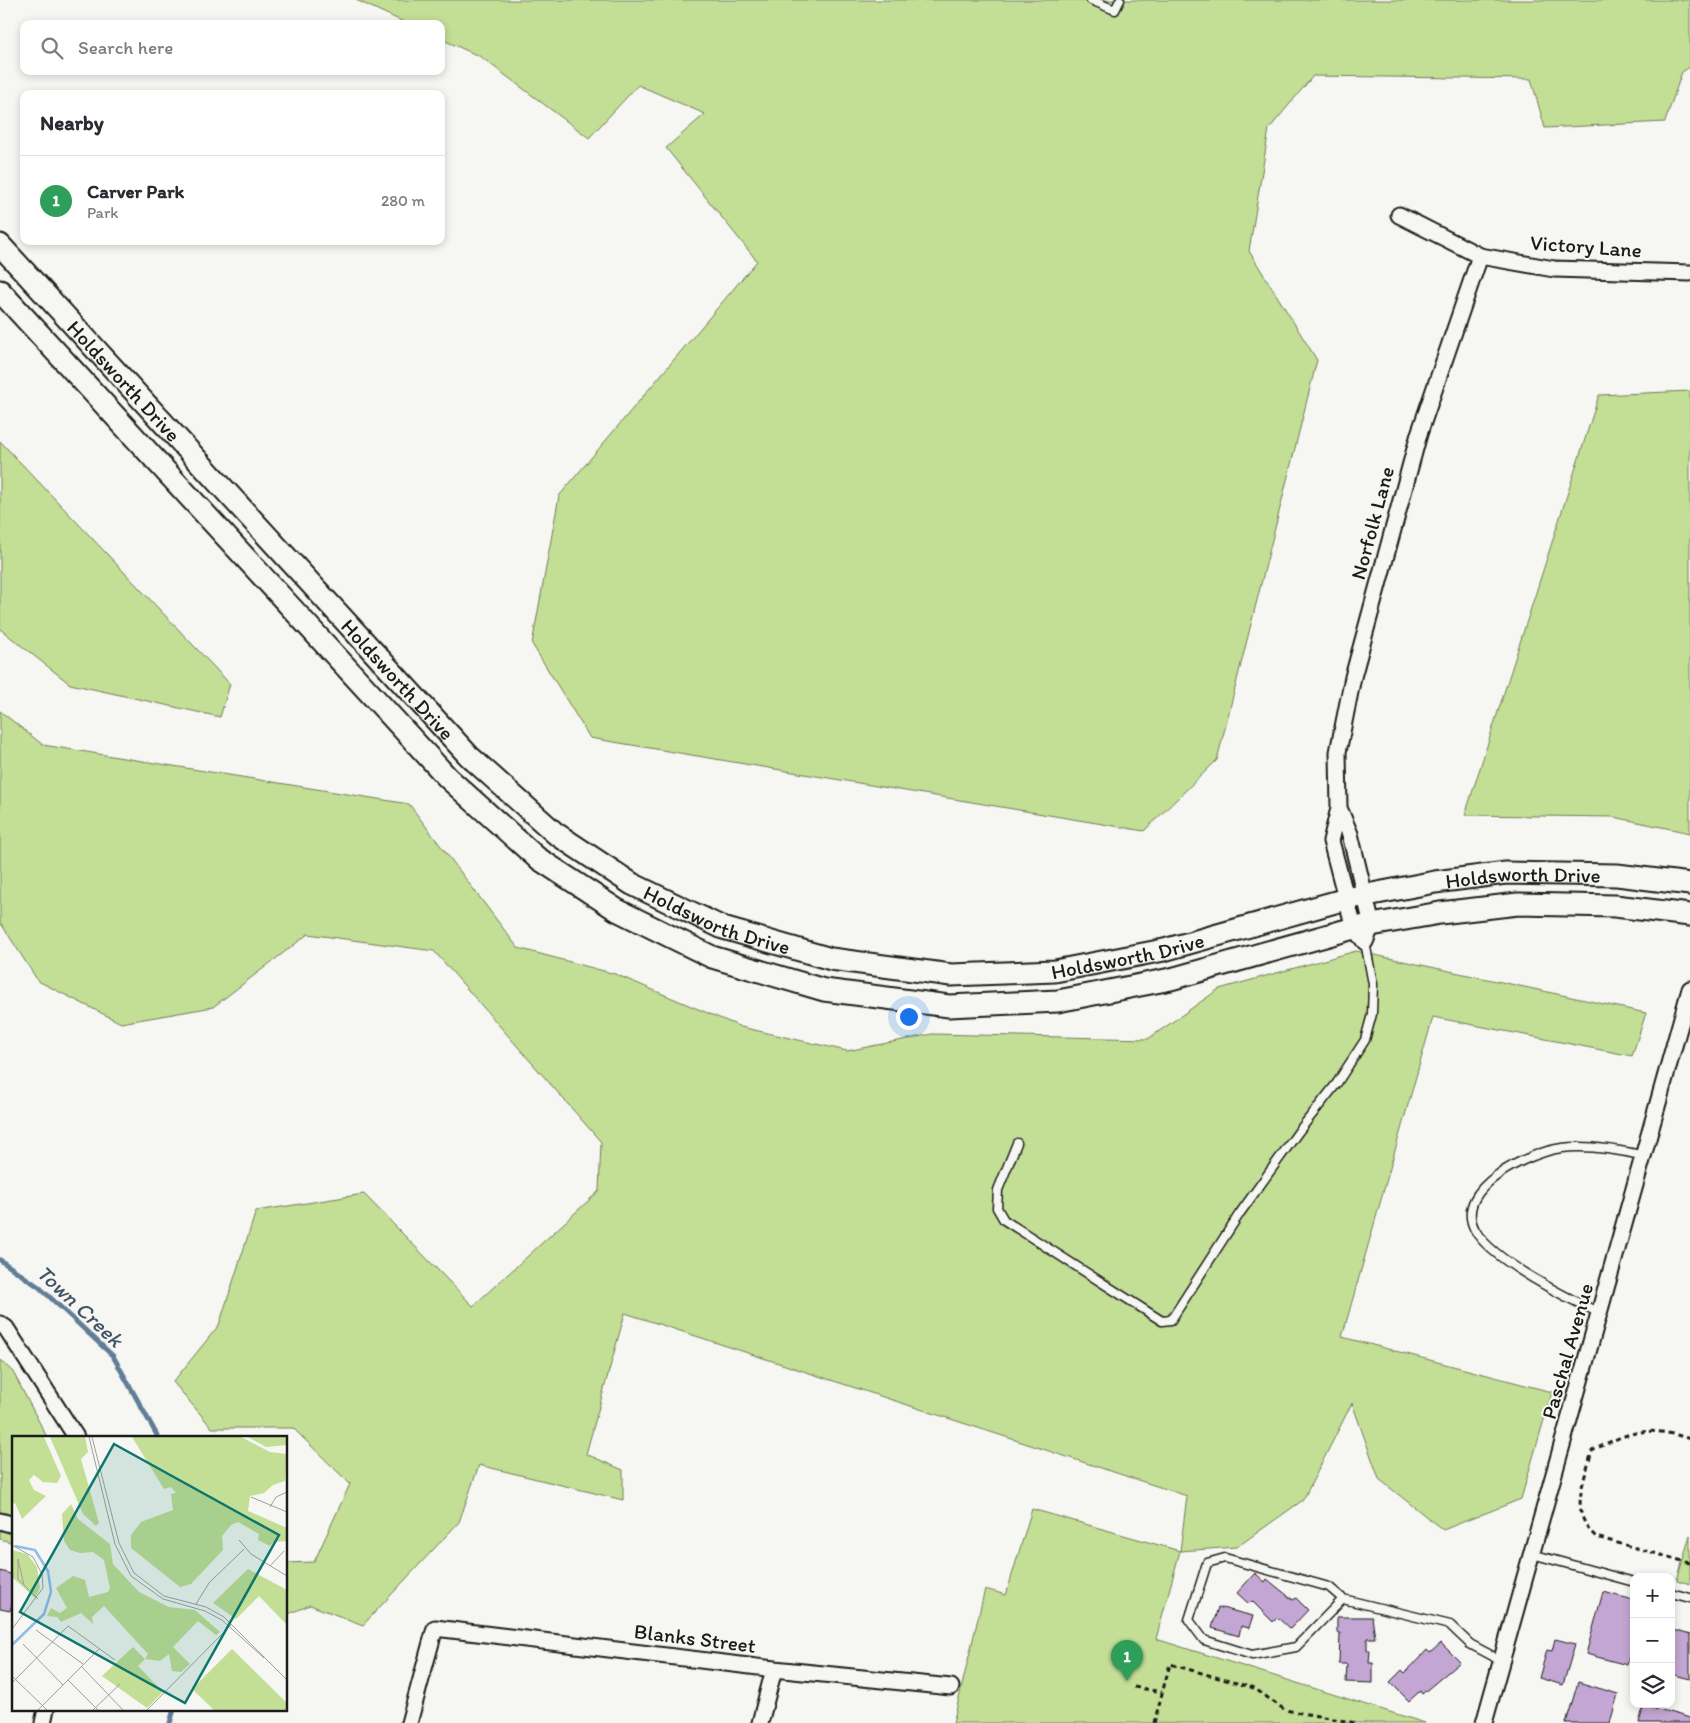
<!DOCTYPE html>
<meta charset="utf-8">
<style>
:root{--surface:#fff;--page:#f2f2f3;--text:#2b2b33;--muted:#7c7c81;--line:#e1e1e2;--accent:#1c1c1c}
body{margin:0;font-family:Itim,sans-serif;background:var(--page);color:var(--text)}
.controls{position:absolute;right:15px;bottom:15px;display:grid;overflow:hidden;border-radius:10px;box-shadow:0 2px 8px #0003}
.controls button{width:45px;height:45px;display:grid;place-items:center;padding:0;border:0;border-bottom:1px solid var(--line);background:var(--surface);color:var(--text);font:25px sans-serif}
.you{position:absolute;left:908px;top:1016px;width:18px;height:18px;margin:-12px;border:4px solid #fff;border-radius:50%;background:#1a73e8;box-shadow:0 0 0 8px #1a73e833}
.badge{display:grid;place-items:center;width:32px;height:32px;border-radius:50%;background:var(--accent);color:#fff;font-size:16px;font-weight:700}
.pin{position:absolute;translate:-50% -41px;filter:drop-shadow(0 1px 2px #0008)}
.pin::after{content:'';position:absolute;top:26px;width:18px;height:15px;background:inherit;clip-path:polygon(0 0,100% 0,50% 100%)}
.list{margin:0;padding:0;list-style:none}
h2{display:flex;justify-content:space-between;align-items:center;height:65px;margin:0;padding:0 20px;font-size:21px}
h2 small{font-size:16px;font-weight:400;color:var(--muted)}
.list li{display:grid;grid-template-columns:32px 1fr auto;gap:15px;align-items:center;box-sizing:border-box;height:90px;padding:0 20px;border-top:1px solid var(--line)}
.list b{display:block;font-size:19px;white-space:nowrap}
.list p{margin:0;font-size:16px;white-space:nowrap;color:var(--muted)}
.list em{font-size:16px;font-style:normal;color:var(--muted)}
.icon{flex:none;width:28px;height:28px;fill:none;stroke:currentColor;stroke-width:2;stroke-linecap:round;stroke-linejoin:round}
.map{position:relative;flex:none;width:1690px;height:1723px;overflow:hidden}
.search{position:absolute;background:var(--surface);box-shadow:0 2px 8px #0003;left:20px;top:20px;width:425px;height:55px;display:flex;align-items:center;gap:12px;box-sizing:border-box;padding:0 18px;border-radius:10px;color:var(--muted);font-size:19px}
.panel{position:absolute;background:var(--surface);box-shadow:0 2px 8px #0003;left:20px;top:90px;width:425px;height:155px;border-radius:10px}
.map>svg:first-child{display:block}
.green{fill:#c3de95;stroke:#707d58}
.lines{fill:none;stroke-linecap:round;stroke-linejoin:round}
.stream{stroke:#617d97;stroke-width:5}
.building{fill:#c3a6d3;stroke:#1c1c1c}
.lane-casing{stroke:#1c1c1c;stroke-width:11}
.street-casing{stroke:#1c1c1c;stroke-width:19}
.secondary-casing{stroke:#1c1c1c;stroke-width:25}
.path{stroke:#1c1c1c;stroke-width:3;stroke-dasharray:5 4;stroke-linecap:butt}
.lane{stroke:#f6f6f2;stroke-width:8}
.street{stroke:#f6f6f2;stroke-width:15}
.secondary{stroke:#f6f6f2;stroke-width:21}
.labels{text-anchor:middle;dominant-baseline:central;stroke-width:4;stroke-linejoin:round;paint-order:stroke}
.street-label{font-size:21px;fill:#1c1c1c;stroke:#f6f6f2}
.water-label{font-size:22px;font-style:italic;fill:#445464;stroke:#f6f6f2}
.inset-river{fill:none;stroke:#8fbde9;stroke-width:2.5}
.inset-road{fill:none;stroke:#9f9f9c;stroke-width:1}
.view{fill:#0f766e;fill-opacity:0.15;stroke:#0f766e;stroke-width:2.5}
.inset-edge{fill:none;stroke:#1c1c1c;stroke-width:2.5}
</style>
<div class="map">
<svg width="1690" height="1723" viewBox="0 0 1690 1723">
<rect width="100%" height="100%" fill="#f6f6f2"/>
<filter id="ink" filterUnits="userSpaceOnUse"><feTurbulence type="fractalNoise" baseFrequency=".02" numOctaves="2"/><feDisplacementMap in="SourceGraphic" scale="10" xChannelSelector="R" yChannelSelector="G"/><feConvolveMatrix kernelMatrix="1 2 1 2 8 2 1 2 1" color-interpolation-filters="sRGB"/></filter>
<g filter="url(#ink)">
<g class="green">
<path d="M356,0H1690V67L1682,72L1665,122L1545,128L1531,79L1313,76L1269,129L1249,251L1317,360L1217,760L1144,831L590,738L532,644L559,496L757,261L666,148L705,114L638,85L589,138L481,57L441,39V24H408Z"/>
<path d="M1690,391V833L1614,817L1465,815L1599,395Z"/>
<path d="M0,441L230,684L220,717L70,684L0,629Z"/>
<path d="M0,711L43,745L409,804L518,948L615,974L741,1027L847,1051L932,1034L1148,1039L1219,989L1356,951L1646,1013L1632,1056L1433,1017L1342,1337L1552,1392L1521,1499L1443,1530L1379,1479L1352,1403L1303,1500L1237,1547L1180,1551L1156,1639L1425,1723H953L985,1589L1006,1595L1032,1509L1180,1551L1187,1496L625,1313L586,1454L623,1470V1500L479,1465L459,1522L363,1625L310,1605L286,1615V1563L314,1562L350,1484L293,1428H212L173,1382L219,1325L256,1211L364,1194L473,1306L599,1191L601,1142L434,951L308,934L213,1007L121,1023L38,981L0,922Z"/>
<path d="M0,1360L13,1372L47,1437H14V1543L0,1539Z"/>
<path d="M1690,1535V1584L1677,1580Z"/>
</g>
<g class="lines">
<g class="stream">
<path d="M0,1260L39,1287L113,1356L158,1437"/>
<path d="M170,1723L174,1709"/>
</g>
</g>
<g class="building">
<path d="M0,1571L14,1575V1596L10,1611L0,1609Z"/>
<path d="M1255,1573L1265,1582L1267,1579L1293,1600L1296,1598L1308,1610L1290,1629L1277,1617L1273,1622L1252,1601L1249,1604L1237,1593Z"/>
<path d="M1603,1592L1634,1600V1640L1627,1665L1586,1654Z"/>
<path d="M1218,1607L1253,1616L1249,1628L1241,1626L1239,1636L1212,1628Z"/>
<path d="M1337,1617H1372L1375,1638H1367V1650H1370L1369,1663H1373V1683L1346,1682L1347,1664H1339L1340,1633H1337Z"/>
<path d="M1671,1629L1690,1635V1679L1671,1674Z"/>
<path d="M1555,1639L1575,1644L1563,1685L1539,1678L1547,1650L1552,1651Z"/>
<path d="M1441,1643L1460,1662L1422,1694L1420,1691L1409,1701L1390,1682L1402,1670L1405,1673L1427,1650L1430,1653Z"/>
<path d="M1578,1682L1618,1694L1610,1723H1566Z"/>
<path d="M1644,1705L1690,1718V1723H1639Z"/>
</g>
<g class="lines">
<g class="lane-casing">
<g id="lane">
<path d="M1091,0L1115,10L1120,0"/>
<path d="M1017,1143L998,1190L997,1208L1004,1220L1162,1321L1171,1320L1240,1213L1299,1131L1337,1083L1365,1040L1372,1014L1373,984L1365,942"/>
<path d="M1600,1313C1569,1299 1491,1260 1475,1230C1452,1188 1530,1152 1562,1148C1588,1145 1619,1150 1645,1156"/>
<path d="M1532,1554L1634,1582"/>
<path d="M1671,1593L1690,1598"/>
<path d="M1343,1599L1296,1647L1252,1655L1204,1640L1189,1620L1207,1563L1225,1558L1329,1587L1343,1599L1450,1625L1470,1644L1502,1661"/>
</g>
</g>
<g class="street-casing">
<g id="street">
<path d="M1399,215L1480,256L1554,269L1690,273"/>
<path d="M1339,808L1350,834L1372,925L1365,942L1354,928L1331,841L1339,808L1338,752L1353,677L1419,434L1480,256"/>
<path d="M0,1324L6,1328L76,1437"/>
<path d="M0,1521L14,1525"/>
<path d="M43,1723L46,1709"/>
<path d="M409,1723L435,1628L774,1669L951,1687"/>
<path d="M760,1723L774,1669"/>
<path d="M1484,1723L1690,989"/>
</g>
</g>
<g class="secondary-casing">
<g id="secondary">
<path id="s1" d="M0,245L469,756L555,833L632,884L723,928L831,959L951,975L1055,971L1164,950L1346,899L1435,882L1506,873L1617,875L1690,884"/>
<path d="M0,291L448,778L536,857L617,910L712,957L824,990L949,1006L1058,1001L1171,979L1354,928L1440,913L1518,904L1615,906L1690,915"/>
</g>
</g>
<g class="path">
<path d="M1690,1439C1649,1425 1629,1431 1592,1451C1584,1483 1568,1511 1596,1537L1690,1563"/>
<path d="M1134,1687L1162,1692"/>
<path d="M1154,1723L1170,1664L1254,1688L1285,1710L1356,1723"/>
</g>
<use href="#lane" class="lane"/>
<use href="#street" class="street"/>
<use href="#secondary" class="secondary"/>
</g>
</g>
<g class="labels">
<g class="street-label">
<text transform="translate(1586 246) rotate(4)">Victory Lane</text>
<text stroke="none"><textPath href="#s1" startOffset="184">Holdsworth Drive</textPath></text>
<text transform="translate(1372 523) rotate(-75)">Norfolk Lane</text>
<text stroke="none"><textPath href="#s1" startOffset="589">Holdsworth Drive</textPath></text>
<text stroke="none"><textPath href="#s1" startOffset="1819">Holdsworth Drive</textPath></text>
<text stroke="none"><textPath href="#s1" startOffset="994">Holdsworth Drive</textPath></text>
<text stroke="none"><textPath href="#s1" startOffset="1414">Holdsworth Drive</textPath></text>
<text transform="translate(1567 1351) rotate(-74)">Paschal Avenue</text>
<text transform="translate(695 1638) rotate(7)">Blanks Street</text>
</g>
<g class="water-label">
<text transform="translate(80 1306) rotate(43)">Town Creek</text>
</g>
</g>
<g transform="translate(12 1436)">
<rect width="275" height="275" fill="#f6f6f2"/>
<path d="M0,1H32L49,40L45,47L31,46L22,39L17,44L22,54L34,60L10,83L3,67L0,69ZM38,1H73L76,16L69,23L87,87L84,90L71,78ZM120,1H229L258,16L275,18L273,45L261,49L252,57L238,60L236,75L275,92V105L262,106L258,110L246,104L247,98L226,86L219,89L210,100L211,114L179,148L168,151L119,112V99L129,86L161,74L159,58L164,57L159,51L152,53ZM236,1H275V9L254,11ZM59,68L66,83L98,108L101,128L127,156L157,171L183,174L208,196L204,199L186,185L161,211L178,228L169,236L160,235L157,218L148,225L133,223L126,230L151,256L135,272L90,240L121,211L133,223L136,218L92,170L80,181L81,188L69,177L49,186L45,181L35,180L39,172L48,177L55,172L44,152L61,140L73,144L77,161L96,156L98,152L92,124L81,116L68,117L58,114L52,105L50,78ZM0,114L15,118L25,131L28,152L23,162L0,141ZM236,133L275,154V189L247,160L224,183L201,167ZM220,213L275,267V274H202L180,253Z" fill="#c3de95"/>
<path class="inset-river" d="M0,209L32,178L39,156L36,135L23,114L3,110"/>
<path class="inset-road" d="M77,1L103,108L119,140L151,163L193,175L210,184L252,222M80,1L107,107L122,137L152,160L194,171L212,181L275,244M239,61L275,76M258,71L264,61L275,56M227,104L239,118L275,140M0,109L21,121L30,138L31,152L0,193M258,130L272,115M12,149L6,123V143L26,163M184,168L197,147L232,113M24,194L71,228M11,208L51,249M69,230L111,274M0,240L35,274M56,244L86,274M0,247L56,190L103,224M26,274L87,213M81,274L108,248M135,274L219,189"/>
<path class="view" d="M102,8L267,99L173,267L8,176Z"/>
<rect width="275" height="275" class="inset-edge"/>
</g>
</svg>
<div class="controls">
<button>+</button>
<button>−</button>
<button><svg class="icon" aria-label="layers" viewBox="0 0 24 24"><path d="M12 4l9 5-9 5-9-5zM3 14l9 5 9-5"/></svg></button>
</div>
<div class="you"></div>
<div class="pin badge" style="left:1127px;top:1681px;background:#2e9e5b">1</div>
<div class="search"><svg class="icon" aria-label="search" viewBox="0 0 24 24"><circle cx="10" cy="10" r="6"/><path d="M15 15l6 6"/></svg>Search here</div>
<section class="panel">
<h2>Nearby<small></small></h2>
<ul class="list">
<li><span class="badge" style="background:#2e9e5b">1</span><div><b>Carver Park</b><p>Park</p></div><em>280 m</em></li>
</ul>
</section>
</div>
